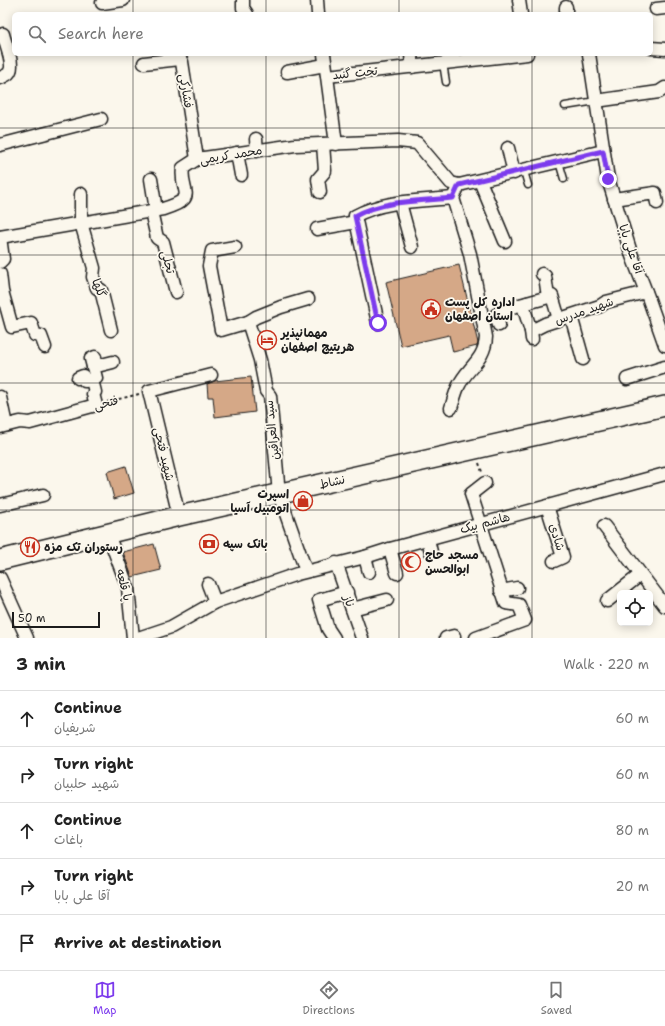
<!DOCTYPE html>
<meta charset="utf-8">
<style>
:root{--surface:#fff;--page:#f2f2f2;--text:#222;--muted:#767676;--line:#e0e0e0;--accent:#7c3aed}
body{margin:0;font-family:"Shantell Sans","Playpen Sans Arabic",sans-serif;background:var(--page);color:var(--text)}
.controls{position:absolute;right:12px;bottom:12px;display:grid;overflow:hidden;border-radius:6px;box-shadow:0 2px 10px #0003}
.controls button{width:36px;height:36px;display:grid;place-items:center;padding:0;border:0;border-bottom:1px solid var(--line);background:var(--surface);color:var(--text);font:20px sans-serif}
.scale{position:absolute;left:12px;bottom:10px;width:88px;box-sizing:border-box;padding-left:4px;border:2px solid #1c1c1c;border-top:0;font-size:11px;line-height:14px;white-space:nowrap;color:#1c1c1c;-webkit-text-stroke:3px #fbf7ec;paint-order:stroke}
.stop{position:absolute;width:12px;height:12px;margin:-9px;border:3px solid #7c3aed;border-radius:50%;background:#fff}
.stop.end{background:#7c3aed;border-color:#fff;box-shadow:0 1px 4px #0008}
.list{margin:0;padding:0;list-style:none}
h2{display:flex;justify-content:space-between;align-items:center;height:52px;margin:0;padding:0 16px;font-size:17px}
h2 small{font-size:13px;font-weight:400;color:var(--muted)}
.list li{display:grid;grid-template-columns:26px 1fr auto;gap:12px;align-items:center;box-sizing:border-box;height:56px;padding:0 16px;border-top:1px solid var(--line)}
.list b{display:block;font-size:15px;white-space:nowrap}
.list p{margin:0;font-size:13px;white-space:nowrap;color:var(--muted)}
.list em{font-size:13px;font-style:normal;color:var(--muted)}
.icon{flex:none;width:22px;height:22px;fill:none;stroke:currentColor;stroke-width:2;stroke-linecap:round;stroke-linejoin:round}
.map{position:relative;flex:none;width:665px;height:638px;overflow:hidden}
.search{position:absolute;background:var(--surface);box-shadow:0 2px 10px #0003;left:12px;right:12px;top:12px;height:44px;display:flex;align-items:center;gap:10px;box-sizing:border-box;padding:0 14px;border-radius:6px;color:var(--muted);font-size:15px}
.sheet{height:332px;background:var(--surface)}
nav{display:flex;justify-content:space-around;align-items:center;box-sizing:border-box;height:56px;border-top:1px solid var(--line);background:var(--surface);font-size:11px;color:var(--muted)}
nav a{display:grid;justify-items:center;gap:2px}
nav .on{color:var(--accent)}
.map>svg:first-child{display:block}
.building{fill:#d5a887;stroke:#1c1c1c}
.lines{fill:none;stroke-linecap:round;stroke-linejoin:round}
.service-casing{stroke:#1c1c1c;stroke-width:9}
.minor-casing{stroke:#1c1c1c;stroke-width:15}
.primary-casing{stroke:#1c1c1c;stroke-width:22}
.path{stroke:#1c1c1c;stroke-width:2;stroke-dasharray:3 3;stroke-linecap:butt}
.service{stroke:#fbf7ec;stroke-width:6}
.minor{stroke:#fbf7ec;stroke-width:12}
.primary{stroke:#fbf7ec;stroke-width:19}
.route{stroke:#7c3aed;stroke-width:5}
.grid{fill:none;stroke:#1c1c1c;stroke-width:1;stroke-opacity:0.55}
.labels{text-anchor:middle;dominant-baseline:central;stroke-width:3.5;stroke-linejoin:round;paint-order:stroke}
.street-label{font-size:12px;fill:#1c1c1c;stroke:#fbf7ec}
.poi-label{font-size:12px;font-weight:bold;fill:#1c1c1c;stroke:#fbf7ec;text-anchor:start}
</style>
<div class="map">
<svg width="665" height="638" viewBox="0 0 665 638">
<rect width="100%" height="100%" fill="#fbf7ec"/>
<filter id="ink" filterUnits="userSpaceOnUse"><feTurbulence type="fractalNoise" baseFrequency=".025" numOctaves="2"/><feDisplacementMap in="SourceGraphic" scale="8" xChannelSelector="R" yChannelSelector="G"/><feConvolveMatrix kernelMatrix="1 2 1 2 8 2 1 2 1" color-interpolation-filters="sRGB"/></filter>
<g filter="url(#ink)">
<g class="building">
<path d="M459,265L478,343L477,346L453,352L449,335L401,346L386,282Z"/>
<path d="M251,377L255,412L215,417L213,397H208L207,384L215,381Z"/>
<path d="M126,466L134,493L114,499L107,472Z"/>
<path d="M154,544L161,570L132,577L123,552Z"/>
</g>
<g class="lines">
<g class="service-casing">
<g id="service">
<path d="M443,63L446,82"/>
<path d="M565,106L596,101"/>
<path d="M559,162L564,179"/>
<path d="M524,171L528,185"/>
</g>
</g>
<g class="minor-casing">
<g id="minor">
<path d="M243,0V8L247,14"/>
<path d="M317,0L318,14"/>
<path d="M519,0L521,14"/>
<path d="M102,3L123,0"/>
<path d="M566,7V14"/>
<path d="M656,9L665,8"/>
<path d="M651,48L665,49"/>
<path d="M324,54L336,144"/>
<path d="M411,54L412,67"/>
<path d="M589,54L608,179L632,256L648,297L665,345"/>
<path d="M144,63L180,59L182,62L197,159"/>
<path d="M287,72L325,65"/>
<path d="M327,76L527,54"/>
<path d="M0,78C4,76 9,75 10,71C14,63 5,43 3,34"/>
<path d="M596,101L659,92L665,88"/>
<path d="M256,139L257,151"/>
<path d="M0,145L101,119"/>
<path d="M508,148L514,173"/>
<path d="M237,153L241,175"/>
<path d="M151,179L156,210"/>
<path d="M480,181L505,241"/>
<path d="M320,192L318,179L325,171L323,144"/>
<path d="M81,194V223L94,268L93,277L97,288L101,290L111,330"/>
<path d="M614,199L655,193L657,203"/>
<path d="M400,203L412,247"/>
<path d="M151,211L157,238L163,242L176,292"/>
<path d="M317,229L356,222"/>
<path d="M0,237L163,209C201,197 179,193 183,168L197,159L295,145L398,141L417,143L451,183L459,185L603,151"/>
<path d="M235,247L212,251L209,266L221,330L248,322L256,317L281,307L308,299"/>
<path d="M0,262L3,259L0,237"/>
<path d="M0,274L2,291L12,327L31,323L35,335L41,336L45,347"/>
<path d="M542,274L545,276L548,297"/>
<path d="M571,316L583,359"/>
<path d="M248,322L260,360L266,391L270,396L279,494L306,571"/>
<path d="M378,323L355,216C384,200 420,201 453,198L459,185"/>
<path d="M499,325L496,315L502,314L501,310L527,303"/>
<path d="M531,331L524,309L527,303L552,296L559,319"/>
<path d="M532,339L531,331L545,324L600,306L606,302L646,292"/>
<path d="M93,367L113,362"/>
<path d="M78,378L83,376L85,381L92,380"/>
<path d="M627,379L665,367"/>
<path d="M0,397L6,425"/>
<path d="M451,408C453,402 455,394 458,387C467,367 485,361 486,337L470,254L453,198"/>
<path d="M0,427L20,422L30,423L96,405L93,394L95,392L92,380L96,378L91,359L95,357"/>
<path d="M0,505L43,495"/>
<path d="M547,506L563,557L554,561"/>
<path d="M179,516L149,391L211,375"/>
<path d="M604,526L665,606"/>
<path d="M108,534L128,588L133,638"/>
<path d="M428,539L431,552"/>
<path d="M390,549L397,573"/>
<path d="M365,557L369,572"/>
<path d="M336,563L362,638"/>
<path d="M0,578L27,638"/>
<path d="M208,584L215,602"/>
<path d="M501,591L517,588"/>
<path d="M607,601L640,575"/>
<path d="M352,609L387,600"/>
<path d="M138,638L171,627L215,602L297,574L365,557L390,549L665,474"/>
<path d="M334,638L328,629L319,600L347,592"/>
<path d="M446,638L454,636V638"/>
<path d="M476,638L525,620L519,605L506,603L471,494L485,483"/>
</g>
</g>
<g class="primary-casing">
<path id="primary" d="M0,560L179,516L665,406"/>
</g>
<g class="path">
<path d="M107,402L139,394"/>
<path d="M479,463L482,472"/>
</g>
<use href="#service" class="service"/>
<use href="#minor" class="minor"/>
<use href="#primary" class="primary"/>
</g>
</g>
<g class="lines" filter="url(#ink)">
<path class="route" d="M378,323L355,216C384,200 420,201 453,198L459,185L603,151L608,179"/>
</g>
<path class="grid" d="M133,0V14M266,0V14M399,0V14M532,0V14M133,54V638M266,54V638M399,54V638M532,54V638M0,128H665M0,255H665M0,383H665M0,510H665"/>
<defs>
<g id="civic-ring" transform="scale(1)"><circle r="9.5" fill="#fbf7ec" stroke="#c8321e" stroke-width="1.5"/><path d="M-.6-6.5H3V-4.5H.6V-3L4-1V1h2V6H-6V1h2V-1L-.6-3ZM-1.2 2.5V6h2.4V2.5Z" fill="#c8321e"/></g>
<g id="hotel-ring" transform="scale(1)"><circle r="9.5" fill="#fbf7ec" stroke="#c8321e" stroke-width="1.5"/><path d="M-6-4.5h1.5V1H6V5H4.5V3h-9V5H-6ZM-4 0a1.8 1.8 0 1 1 3.6 0ZM.5 0V-2.5h3Q6-2.5 6 0Z" fill="#c8321e"/></g>
<g id="shop-ring" transform="scale(1)"><circle r="9.5" fill="#fbf7ec" stroke="#c8321e" stroke-width="1.5"/><path d="M-5-2.5h2.3a2.7 3.5 0 0 1 5.4 0H5L5.5 6h-11ZM-1.5-2.5h3a1.5 2.3 0 0 0-3 0Z" fill="#c8321e"/></g>
<g id="bank-ring" transform="scale(1)"><circle r="9.5" fill="#fbf7ec" stroke="#c8321e" stroke-width="1.5"/><path d="M-6-4H6V4H-6ZM0-2.3a2.3 2.3 0 1 0 0 4.6a2.3 2.3 0 1 0 0-4.6Z" fill="#c8321e"/></g>
<g id="restaurant-ring" transform="scale(1)"><circle r="9.5" fill="#fbf7ec" stroke="#c8321e" stroke-width="1.5"/><path d="M-5-6h1v4h1v-4h1v4h1v-4h1v5L-1.5 .5V6h-2V.5L-5-1ZM5-6V6H3V1.5H1.5Q1.5-4 5-6Z" fill="#c8321e"/></g>
<g id="mosque-ring" transform="scale(1)"><circle r="9.5" fill="#fbf7ec" stroke="#c8321e" stroke-width="1.5"/><path d="M3.5-4.9A6 6 0 1 0 3.5 4.9A5 5 0 1 1 3.5-4.9Z" fill="#c8321e"/></g>
</defs>
<g fill-rule="evenodd">
<use href="#civic-ring" x="431" y="309"/>
<use href="#hotel-ring" x="267" y="340"/>
<use href="#shop-ring" x="303" y="501"/>
<use href="#bank-ring" x="209" y="544"/>
<use href="#restaurant-ring" x="30" y="547"/>
<use href="#mosque-ring" x="411" y="562"/>
</g>
<g class="labels">
<g class="street-label">
<text transform="translate(355 73) rotate(-6)">تخت گنبد</text>
<text transform="translate(186 91) rotate(81)">فشارکی</text>
<text transform="translate(231 155) rotate(-9)">محمد کریمی</text>
<text transform="translate(631 249) rotate(71)">آقا علی بابا</text>
<text transform="translate(168 262) rotate(75)">تجلی</text>
<text transform="translate(99 288) rotate(69)">گلها</text>
<text transform="translate(584 311) rotate(-19)">شهید مدرس</text>
<text transform="translate(106 403) rotate(-15)">فتحی</text>
<text transform="translate(272 430) rotate(-96)">سید العراقین</text>
<text transform="translate(164 454) rotate(77)">شهید فتحی</text>
<text transform="translate(332 482) rotate(-13)">نشاط</text>
<text transform="translate(485 523) rotate(-15)">هاشم بیک</text>
<text transform="translate(557 537) rotate(73)">شادی</text>
<text transform="translate(124 585) rotate(76)">پا قلعه</text>
<text transform="translate(349 601) rotate(71)">ناز</text>
</g>
<g class="poi-label">
<text x="445" y="302">اداره کل پست<tspan x="445" dy="14">استان اصفهان</tspan></text>
<text x="281" y="333">مهمانپذیر<tspan x="281" dy="14">هریتیج اصفهان</tspan></text>
<text x="289" y="494" text-anchor="end">اسپرت<tspan x="289" dy="14">اتومبیل آسیا</tspan></text>
<text x="223" y="544">بانک سپه</text>
<text x="44" y="547">رستوران تک مزه</text>
<text x="425" y="555">مسجد حاج<tspan x="425" dy="14">ابوالحسن</tspan></text>
</g>
</g>
</svg>
<div class="controls">
<button><svg class="icon" aria-label="locate" viewBox="0 0 24 24"><circle cx="12" cy="12" r="6"/><path d="M12 2v4M12 18v4M2 12h4M18 12h4"/></svg></button>
</div>
<div class="scale">50 m</div>
<div class="stop" style="left:378px;top:323px"></div>
<div class="stop end" style="left:608px;top:179px"></div>
<div class="search"><svg class="icon" aria-label="search" viewBox="0 0 24 24"><circle cx="10" cy="10" r="6"/><path d="M15 15l6 6"/></svg>Search here</div>
</div>
<section class="sheet">
<h2>3 min<small>Walk · 220 m</small></h2>
<ul class="list">
<li><svg class="icon" aria-label="ahead" viewBox="0 0 24 24"><path d="M12 20V5M6 11l6-6 6 6"/></svg><div><b>Continue</b><p>شریفیان</p></div><em>60 m</em></li>
<li><svg class="icon" aria-label="right" viewBox="0 0 24 24"><path d="M7 20v-9h11M14 6l5 5-5 5"/></svg><div><b>Turn right</b><p>شهید حلبیان</p></div><em>60 m</em></li>
<li><svg class="icon" aria-label="ahead" viewBox="0 0 24 24"><path d="M12 20V5M6 11l6-6 6 6"/></svg><div><b>Continue</b><p>باغات</p></div><em>80 m</em></li>
<li><svg class="icon" aria-label="right" viewBox="0 0 24 24"><path d="M7 20v-9h11M14 6l5 5-5 5"/></svg><div><b>Turn right</b><p>آقا علی بابا</p></div><em>20 m</em></li>
<li><svg class="icon" aria-label="arrive" viewBox="0 0 24 24"><path d="M6 21V4h12l-3 4 3 4H6"/></svg><div><b>Arrive at destination</b></div></li>
</ul>
</section>
<nav>
<a class="on"><svg class="icon" aria-label="map" viewBox="0 0 24 24"><path d="M3 6l6-2 6 2 6-2v14l-6 2-6-2-6 2zM9 4v14M15 6v14"/></svg>Map</a>
<a><svg class="icon" aria-label="directions" viewBox="0 0 24 24"><path d="M12 3l9 9-9 9-9-9zM9 14v-3h6M13 9l2 2-2 2"/></svg>Directions</a>
<a><svg class="icon" aria-label="saved" viewBox="0 0 24 24"><path d="M7 4h10v16l-5-4-5 4z"/></svg>Saved</a>
</nav>
